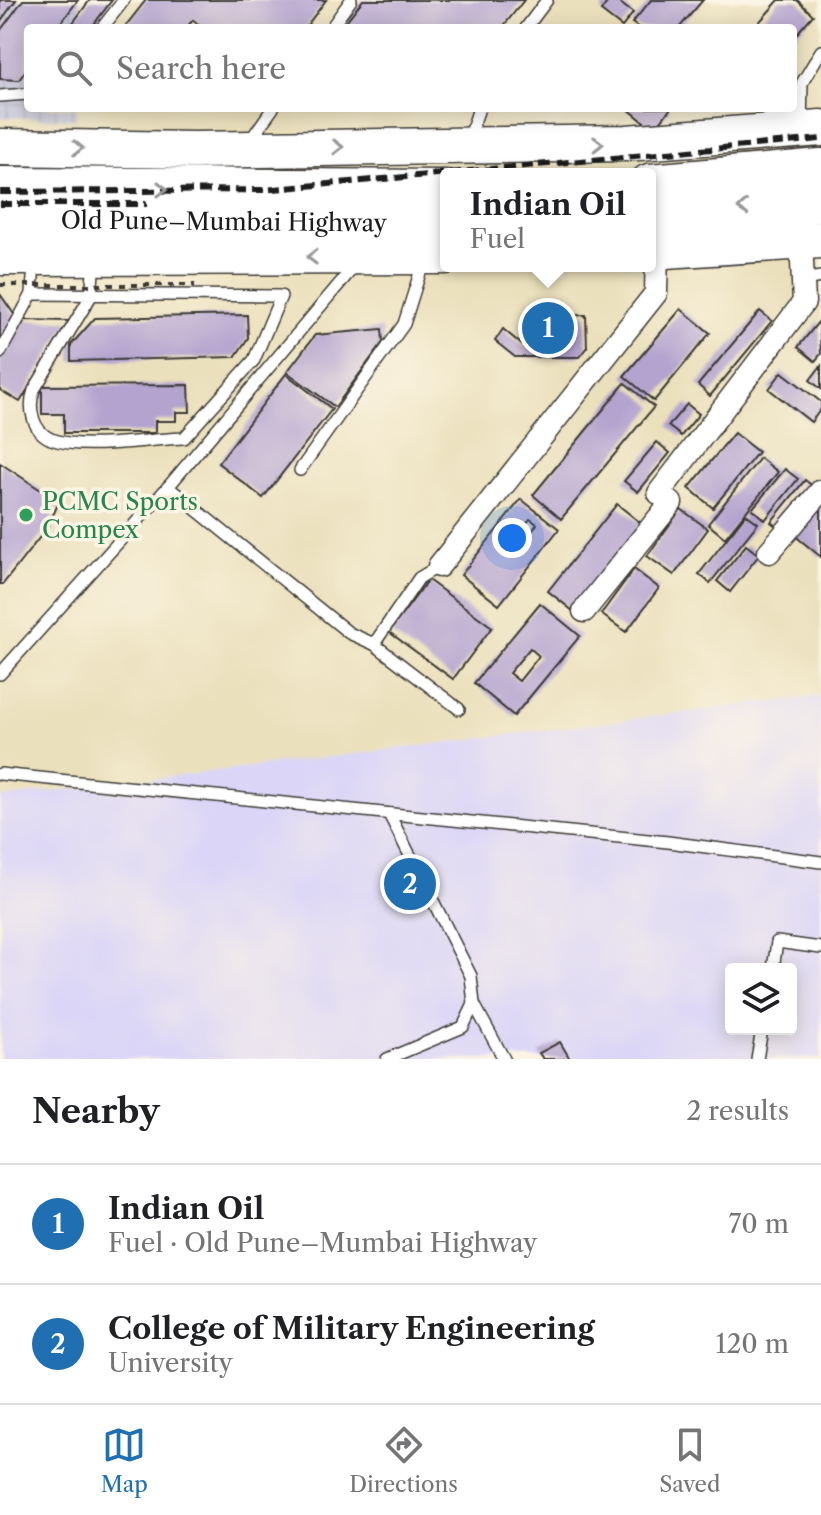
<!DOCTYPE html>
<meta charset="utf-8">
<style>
:root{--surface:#fff;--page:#f6f6f6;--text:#202124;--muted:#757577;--line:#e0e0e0;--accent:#1f6fb2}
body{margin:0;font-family:"Libre Caslon Text",serif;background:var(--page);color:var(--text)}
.controls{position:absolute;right:24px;bottom:24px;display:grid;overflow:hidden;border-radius:8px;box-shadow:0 4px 20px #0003}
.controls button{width:72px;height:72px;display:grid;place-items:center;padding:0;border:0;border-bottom:2px solid var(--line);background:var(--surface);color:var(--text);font:40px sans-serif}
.you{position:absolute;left:512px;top:538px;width:28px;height:28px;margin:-20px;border:6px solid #fff;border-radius:50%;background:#1a73e8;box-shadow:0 0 0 12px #1a73e833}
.badge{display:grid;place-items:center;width:52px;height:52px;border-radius:50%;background:var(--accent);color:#fff;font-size:26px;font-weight:700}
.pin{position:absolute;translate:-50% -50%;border:4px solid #fff;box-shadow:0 2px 8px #0006}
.popup{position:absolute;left:440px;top:168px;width:216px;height:104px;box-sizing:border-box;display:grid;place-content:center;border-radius:8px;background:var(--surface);filter:drop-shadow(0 2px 6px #0005);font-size:26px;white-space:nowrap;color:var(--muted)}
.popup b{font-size:30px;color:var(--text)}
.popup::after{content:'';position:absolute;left:50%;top:100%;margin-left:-16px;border:16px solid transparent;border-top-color:var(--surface)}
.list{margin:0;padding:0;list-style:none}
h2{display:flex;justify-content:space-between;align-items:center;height:104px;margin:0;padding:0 32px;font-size:34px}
h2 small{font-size:26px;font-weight:400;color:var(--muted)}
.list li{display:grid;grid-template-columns:52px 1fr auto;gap:24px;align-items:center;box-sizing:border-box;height:120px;padding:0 32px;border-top:2px solid var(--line)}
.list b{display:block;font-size:30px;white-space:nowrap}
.list p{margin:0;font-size:26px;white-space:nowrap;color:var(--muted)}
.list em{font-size:26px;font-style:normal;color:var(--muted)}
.icon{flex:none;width:44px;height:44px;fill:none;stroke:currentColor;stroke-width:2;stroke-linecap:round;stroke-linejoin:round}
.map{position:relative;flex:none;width:821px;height:1059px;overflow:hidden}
.search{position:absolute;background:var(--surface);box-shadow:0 4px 20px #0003;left:24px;right:24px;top:24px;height:88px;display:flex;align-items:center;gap:20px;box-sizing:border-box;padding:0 28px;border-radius:8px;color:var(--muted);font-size:30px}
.sheet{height:344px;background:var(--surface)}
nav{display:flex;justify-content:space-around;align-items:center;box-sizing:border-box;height:112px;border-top:2px solid var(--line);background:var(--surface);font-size:22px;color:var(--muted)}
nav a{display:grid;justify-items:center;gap:4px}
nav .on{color:var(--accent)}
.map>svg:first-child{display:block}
.built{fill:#dbd6f7;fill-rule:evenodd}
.industrial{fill:url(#industrial-grid)}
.building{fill:#b4a3cf;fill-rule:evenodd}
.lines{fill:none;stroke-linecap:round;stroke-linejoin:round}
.lane-casing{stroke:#3b3934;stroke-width:14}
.street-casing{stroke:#3b3934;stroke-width:25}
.primary-casing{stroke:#3b3934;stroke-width:39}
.highway-casing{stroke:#3b3934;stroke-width:45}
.lane{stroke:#fff;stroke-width:11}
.street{stroke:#fff;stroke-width:22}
.primary{stroke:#fff;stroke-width:36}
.highway{stroke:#fff;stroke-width:42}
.rail{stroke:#1c1c1c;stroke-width:6;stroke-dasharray:12 6;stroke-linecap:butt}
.path-bridge{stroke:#3b3934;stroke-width:4;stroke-dasharray:6 6;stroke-linecap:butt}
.oneway{stroke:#999}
.leisure-dot{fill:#2e9e5b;stroke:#fcf5e5;stroke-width:3}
.labels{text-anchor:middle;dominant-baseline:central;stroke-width:7;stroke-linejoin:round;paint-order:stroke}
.street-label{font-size:24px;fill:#1c1c1c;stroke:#fcf5e5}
.leisure-label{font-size:24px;fill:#27864d;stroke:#fcf5e5;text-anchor:start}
</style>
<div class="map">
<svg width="821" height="1059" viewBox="0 0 821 1059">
<defs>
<pattern id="industrial-grid" width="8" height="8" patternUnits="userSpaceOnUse" patternTransform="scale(2)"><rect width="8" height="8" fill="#c1c2dd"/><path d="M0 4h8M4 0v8" fill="none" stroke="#a5a6bd"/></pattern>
</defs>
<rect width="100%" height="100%" fill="#fcf5e5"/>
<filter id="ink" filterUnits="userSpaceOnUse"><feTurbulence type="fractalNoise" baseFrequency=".0125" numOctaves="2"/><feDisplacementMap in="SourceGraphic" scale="16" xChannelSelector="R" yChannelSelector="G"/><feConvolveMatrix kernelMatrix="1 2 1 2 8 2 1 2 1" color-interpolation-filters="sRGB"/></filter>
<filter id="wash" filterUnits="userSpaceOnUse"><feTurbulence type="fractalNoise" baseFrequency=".006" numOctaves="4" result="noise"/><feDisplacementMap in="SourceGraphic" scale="32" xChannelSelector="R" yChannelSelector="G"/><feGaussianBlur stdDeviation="1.8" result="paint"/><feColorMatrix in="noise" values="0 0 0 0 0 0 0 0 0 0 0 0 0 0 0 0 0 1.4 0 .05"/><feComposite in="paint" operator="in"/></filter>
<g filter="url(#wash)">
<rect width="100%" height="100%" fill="#ebe0bc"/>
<path class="built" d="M821,696V1059H0V798ZM731,969H791V1029H731Z"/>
<path class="industrial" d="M0,0H80L79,28H28V108H76V119L0,117Z"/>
<g id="blocks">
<g class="building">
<path d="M0,0H16L0,22Z"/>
<path d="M23,0H78L57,28H28V67L19,80L0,79V31Z"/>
<path d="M90,0H112L91,28H69Z"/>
<path d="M146,0H326L305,28H203L193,20L186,28H124Z"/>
<path d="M363,0H524L502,28H356L347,20Z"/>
<path d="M609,0H616L633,13L622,27L601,11Z"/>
<path d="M651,0H703L679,28H639L632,23Z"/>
<path d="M779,0H797L813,15L793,38V28H754Z"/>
<path d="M627,108H671L654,130Z"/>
<path d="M0,294L18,320L0,342Z"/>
<path d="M681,309L710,333L654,401L624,376Z"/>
<path d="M760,311L772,321L710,396L698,385Z"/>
<path d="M247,315L248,338L235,357L71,361V345L95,318Z"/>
<path d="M586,315L587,347L579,357H515L495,341L503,329L528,350L527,337L547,316Z"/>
<path d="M25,320L69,321L20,402L0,390V361Z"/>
<path d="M819,321L821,354L815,361L798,347Z"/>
<path d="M382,329L383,342L335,407L287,372L315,335Z"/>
<path d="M821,366V389L810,380Z"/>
<path d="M782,372L821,402V409L811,422L769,389Z"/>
<path d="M286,374L332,409L263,498L218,463Z"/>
<path d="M625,383L654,407L561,519L533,495Z"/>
<path d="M189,385L190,412H176V421H155V433H64V414H42V386Z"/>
<path d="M687,404L699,414L681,436L668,426Z"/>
<path d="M734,433L758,452L713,508L689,488Z"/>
<path d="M657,442L670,453L638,492L624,481Z"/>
<path d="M760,458L778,472L725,538L708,524Z"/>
<path d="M0,463L59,502L47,528L3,584H0Z"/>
<path d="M785,469L798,479L765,520L752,509Z"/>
<path d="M805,480L815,488L781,530L771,522Z"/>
<path d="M521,499L559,529L499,605L461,575ZM530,519L537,524L531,533L523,527Z"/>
<path d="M821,501V557L793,534Z"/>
<path d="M617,504L642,524L573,611L548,591Z"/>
<path d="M681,509L708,529L674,575L647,556Z"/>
<path d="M746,514L758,523L710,583L699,574Z"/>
<path d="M746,545L759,555L730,592L717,581Z"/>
<path d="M634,569L659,588L626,632L601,614Z"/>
<path d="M428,580L492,627L453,679L389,632Z"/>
<path d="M540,603L580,636L514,716L474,683ZM530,648L539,656L519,681L509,673Z"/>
<path d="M560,1042L570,1059H543L539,1053Z"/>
</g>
</g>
</g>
<g filter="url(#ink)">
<use href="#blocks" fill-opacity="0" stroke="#3b3934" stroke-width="2"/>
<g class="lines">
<g class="lane-casing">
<g id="lane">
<path d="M102,28L124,0"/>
<path d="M331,28L351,0"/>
<path d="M526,28L547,0"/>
<path d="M0,96L28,94"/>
<path d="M801,125L802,83L821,51"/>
<path d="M468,141L479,108"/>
<path d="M249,142L273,108"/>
<path d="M803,280L821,277"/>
<path d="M32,294L281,296L254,360L184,438C149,439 83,451 51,439C32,431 28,407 34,390L91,296L94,262"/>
<path d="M0,353L32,294L34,262"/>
<path d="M300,470L404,324L424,260"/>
<path d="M168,487L349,633L374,644"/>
<path d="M439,566L419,578L374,644L459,709"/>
<path d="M0,674L168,487L357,263"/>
<path d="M0,774L668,842L821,862"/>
<path d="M773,969L777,942L821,948"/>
<path d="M474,1004L504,1059"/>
<path d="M387,1059L463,1027L474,1004L471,976L389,814"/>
<path d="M757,1059L762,1029"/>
</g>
</g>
<g class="street-casing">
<g id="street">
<path d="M769,552L821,491"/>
<path d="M439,566L656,293L657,251"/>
<path d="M584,611L671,503L659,493L804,302L801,242"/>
</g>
</g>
<g class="primary-casing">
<g id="primary">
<path d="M0,147L195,150L626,143L821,128"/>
<path d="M650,251L821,240"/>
<path d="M0,257L446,256"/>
</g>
</g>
<g class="highway-casing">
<g id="highway">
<path d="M650,185L821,170"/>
<path d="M0,188L446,191"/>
<path d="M650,217L821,201"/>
<path id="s1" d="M0,219L446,223"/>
</g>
</g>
<use href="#lane" class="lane"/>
<use href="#street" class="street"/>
<use href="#primary" class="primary"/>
<use href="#highway" class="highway"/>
<g class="rail">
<path d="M0,192L263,190L821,139"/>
<path d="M0,204H147"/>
</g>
<path class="path-bridge" d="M0,285H195"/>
</g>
<defs><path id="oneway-chevron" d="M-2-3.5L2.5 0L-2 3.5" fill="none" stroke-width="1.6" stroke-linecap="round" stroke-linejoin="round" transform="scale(2)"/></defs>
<g class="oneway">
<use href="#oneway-chevron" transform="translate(598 144) rotate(-1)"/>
<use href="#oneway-chevron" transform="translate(338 147) rotate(-1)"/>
<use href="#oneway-chevron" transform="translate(78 148) rotate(1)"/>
<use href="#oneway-chevron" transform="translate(162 189)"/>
<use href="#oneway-chevron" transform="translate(743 208) rotate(175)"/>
<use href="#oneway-chevron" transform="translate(312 257) rotate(179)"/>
</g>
</g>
<circle class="leisure-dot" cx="26" cy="515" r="8"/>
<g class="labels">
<g class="street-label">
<text stroke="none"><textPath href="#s1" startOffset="224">Old Pune–Mumbai Highway</textPath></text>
</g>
<g class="leisure-label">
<text x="42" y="501">PCMC Sports<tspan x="42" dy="28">Compex</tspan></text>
</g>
</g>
</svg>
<div class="controls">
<button><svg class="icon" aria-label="layers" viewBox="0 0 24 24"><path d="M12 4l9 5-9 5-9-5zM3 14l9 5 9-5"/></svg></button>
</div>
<div class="you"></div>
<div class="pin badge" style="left:548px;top:328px">1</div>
<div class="popup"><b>Indian Oil</b>Fuel</div>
<div class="pin badge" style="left:410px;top:884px">2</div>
<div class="search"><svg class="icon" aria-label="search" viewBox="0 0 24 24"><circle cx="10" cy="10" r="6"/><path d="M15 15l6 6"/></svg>Search here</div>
</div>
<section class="sheet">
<h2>Nearby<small>2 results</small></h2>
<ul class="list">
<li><span class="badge">1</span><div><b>Indian Oil</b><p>Fuel · Old Pune–Mumbai Highway</p></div><em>70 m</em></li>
<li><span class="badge">2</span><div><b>College of Military Engineering</b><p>University</p></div><em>120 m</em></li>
</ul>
</section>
<nav>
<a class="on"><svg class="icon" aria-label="map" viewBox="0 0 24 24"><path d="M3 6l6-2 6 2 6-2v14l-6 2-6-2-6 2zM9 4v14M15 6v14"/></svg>Map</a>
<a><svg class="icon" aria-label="directions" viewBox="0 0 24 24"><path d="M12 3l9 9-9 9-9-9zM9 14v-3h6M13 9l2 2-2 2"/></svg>Directions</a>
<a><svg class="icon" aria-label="saved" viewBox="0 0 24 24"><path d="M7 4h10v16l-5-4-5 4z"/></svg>Saved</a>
</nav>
